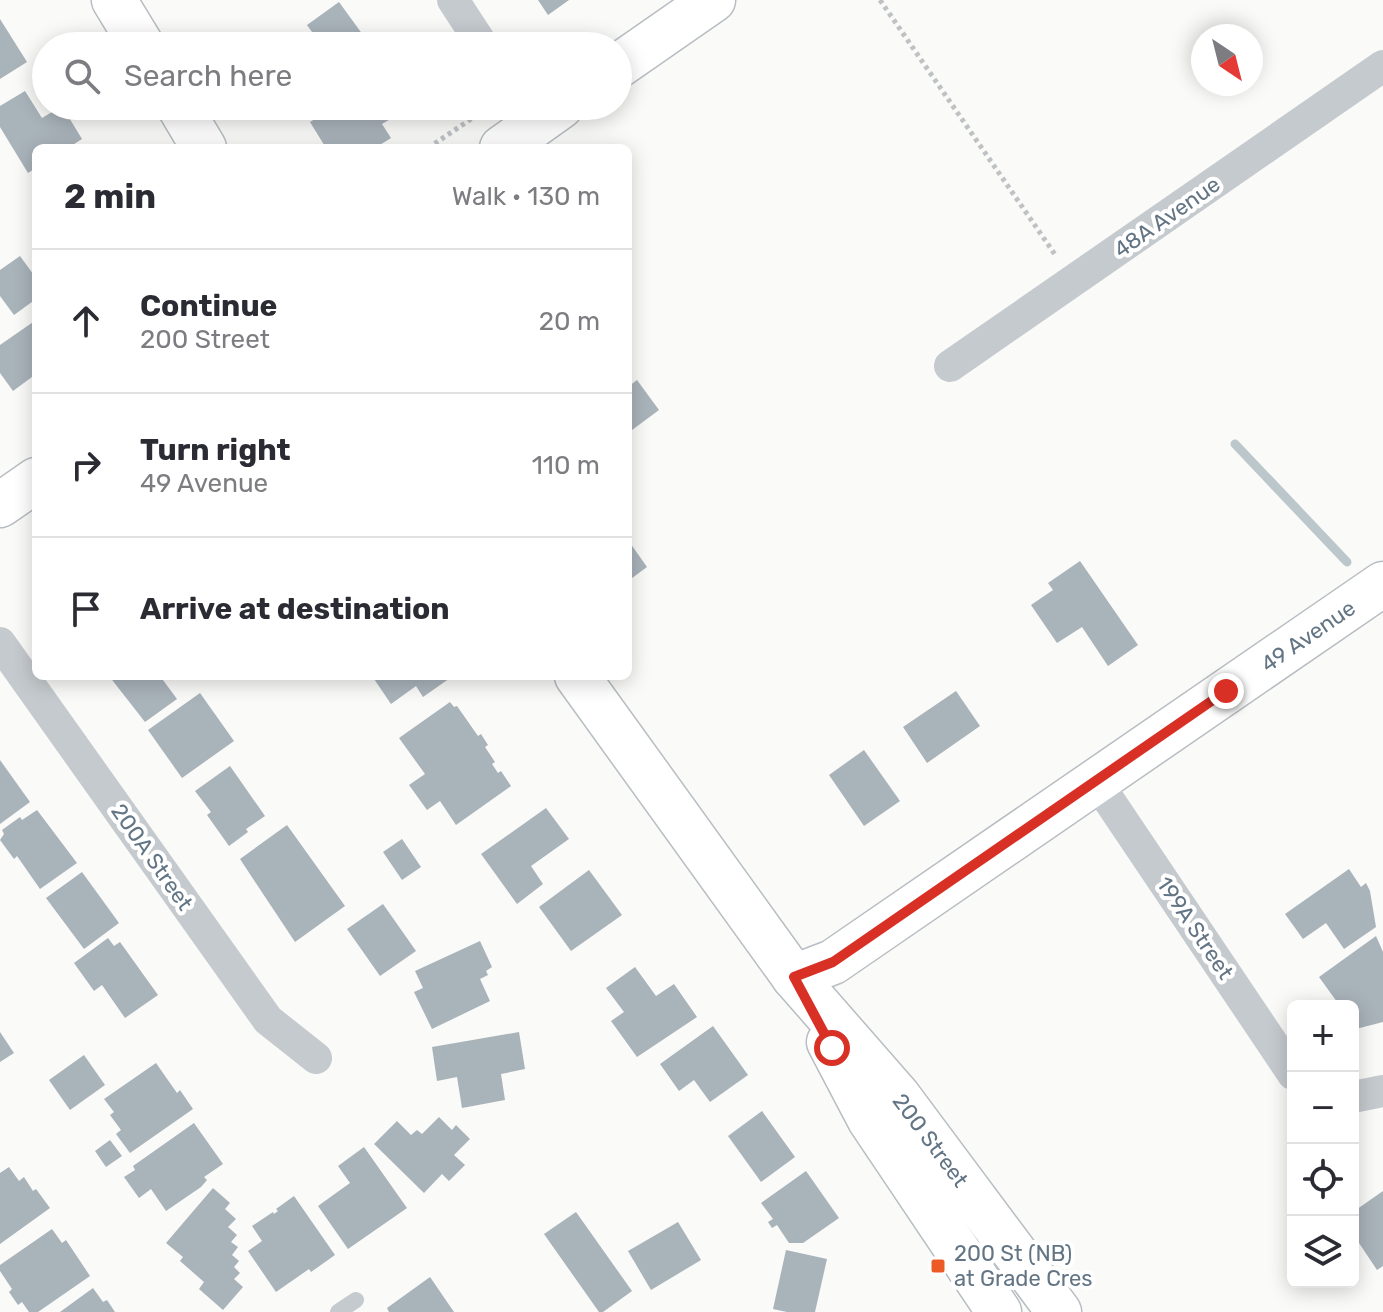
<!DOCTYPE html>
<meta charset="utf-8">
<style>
:root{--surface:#fff;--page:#f2f2f3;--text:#2b2b33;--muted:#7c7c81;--line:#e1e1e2}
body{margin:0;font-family:Rubik,sans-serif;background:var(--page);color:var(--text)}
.controls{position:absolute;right:24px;bottom:24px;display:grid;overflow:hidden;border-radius:12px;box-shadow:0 4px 20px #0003}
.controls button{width:72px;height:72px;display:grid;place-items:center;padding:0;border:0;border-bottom:2px solid var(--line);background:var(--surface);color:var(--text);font:40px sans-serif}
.compass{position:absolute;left:1191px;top:24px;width:72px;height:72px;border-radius:50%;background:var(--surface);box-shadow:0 4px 20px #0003;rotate:145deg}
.stop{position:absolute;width:24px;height:24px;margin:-18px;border:6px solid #d93025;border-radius:50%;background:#fff}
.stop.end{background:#d93025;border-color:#fff;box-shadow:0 2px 8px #0008}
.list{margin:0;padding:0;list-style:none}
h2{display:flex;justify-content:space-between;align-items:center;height:104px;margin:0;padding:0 32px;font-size:34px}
h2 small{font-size:26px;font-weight:400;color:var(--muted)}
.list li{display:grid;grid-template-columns:52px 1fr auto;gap:24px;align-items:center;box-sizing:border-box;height:144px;padding:0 32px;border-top:2px solid var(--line)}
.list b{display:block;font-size:30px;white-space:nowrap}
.list p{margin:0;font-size:26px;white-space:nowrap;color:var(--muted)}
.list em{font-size:26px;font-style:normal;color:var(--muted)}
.icon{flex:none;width:44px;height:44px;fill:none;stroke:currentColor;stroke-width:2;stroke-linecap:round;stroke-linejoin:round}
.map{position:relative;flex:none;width:1383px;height:1312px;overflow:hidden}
.search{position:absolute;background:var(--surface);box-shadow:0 4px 20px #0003;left:32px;top:32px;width:600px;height:88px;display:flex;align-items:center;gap:20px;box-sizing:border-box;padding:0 28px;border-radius:44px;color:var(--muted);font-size:30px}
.panel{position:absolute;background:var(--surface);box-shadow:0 4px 20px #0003;left:32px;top:144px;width:600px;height:536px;border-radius:12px}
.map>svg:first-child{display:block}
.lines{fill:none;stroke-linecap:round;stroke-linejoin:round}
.stream{stroke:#bcc7cc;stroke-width:9}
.building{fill:#a9b3ba}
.secondary-casing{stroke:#b7bdc2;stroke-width:47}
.path{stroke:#bfc2c5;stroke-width:5;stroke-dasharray:4 4;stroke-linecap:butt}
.lane{stroke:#c5cace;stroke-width:16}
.street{stroke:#c5cace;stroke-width:32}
.secondary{stroke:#fff;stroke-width:44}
.route{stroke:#d93025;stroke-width:10}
.poi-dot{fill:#ec5b26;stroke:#fff;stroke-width:3}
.labels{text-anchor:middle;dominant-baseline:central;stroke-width:8;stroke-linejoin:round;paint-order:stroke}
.street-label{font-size:22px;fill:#637584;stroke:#fff}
.poi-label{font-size:22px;fill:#637584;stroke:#fff;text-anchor:start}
</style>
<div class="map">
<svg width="1383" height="1312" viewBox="0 0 1383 1312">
<rect width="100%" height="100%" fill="#fafaf8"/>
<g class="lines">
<path class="stream" d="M1235,444L1347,562"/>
</g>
<g class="building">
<path d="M538,0H569L548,15Z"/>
<path d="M339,2L371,46H322L307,25Z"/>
<path d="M0,19L27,62L0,79Z"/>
<path d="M25,91L42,118L62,106L82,139L68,148H36V168L28,173L0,127V106Z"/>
<path d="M336,106H401L404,111L382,124L391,138L375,148H349L348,146L344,148H326L310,122Z"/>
<path d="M20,256L36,278V299L14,315L0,296V270Z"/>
<path d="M36,320V374L13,391L0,373V345Z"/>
<path d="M637,380L659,410L628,433V387Z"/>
<path d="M628,540L647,567L628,581Z"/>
<path d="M1080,561L1138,645L1108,666L1082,627L1057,643L1031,605L1053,590L1048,583Z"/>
<path d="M109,676H160L177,699L145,722Z"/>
<path d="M372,676H453L423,697L416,686L391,704Z"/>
<path d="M956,691L980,726L927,763L903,727Z"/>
<path d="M200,693L234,741L182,778L148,730Z"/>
<path d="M450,702L454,707L457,706L478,736L481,734L488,745L485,747L495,762L492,764L498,773L501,771L511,786L456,825L440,801L427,810L409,785L425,774L399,738Z"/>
<path d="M864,750L900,801L864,826L829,775Z"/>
<path d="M0,760L30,802L0,824Z"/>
<path d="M230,766L265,816L246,829L248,832L229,846L207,815L211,812L195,791Z"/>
<path d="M546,808L569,839L531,866L543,884L517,904L481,854Z"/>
<path d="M37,810L77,863L40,889L17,856L14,859L0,840L4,834L2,830L20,817L22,820Z"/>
<path d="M287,825L345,906L295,942L240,859Z"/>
<path d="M402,839L421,867L402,880L383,852Z"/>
<path d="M1349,869L1361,887L1366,883L1370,891L1376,927L1344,949L1326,923L1303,939L1285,914Z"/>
<path d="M589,870L622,915L571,951L539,907Z"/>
<path d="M82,872L119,923L84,949L46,898Z"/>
<path d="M383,904L416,951L380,976L347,929Z"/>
<path d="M1376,936L1383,952V1022L1356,1029L1353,1024V1006H1340L1319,977Z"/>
<path d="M108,938L114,946L120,942L158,995L125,1018L102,985L94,991L74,963Z"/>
<path d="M480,941L492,967L486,971L488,975L480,979L490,1001L432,1029L414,992L423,988L415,971Z"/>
<path d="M635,967L656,996L674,984L697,1017L637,1057L611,1021L624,1012L606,988Z"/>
<path d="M713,1026L748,1075L710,1102L694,1080L679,1091L660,1064Z"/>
<path d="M0,1032L14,1053L0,1062Z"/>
<path d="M519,1032L525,1069L501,1074L505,1100L462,1108L457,1077L437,1081L432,1047Z"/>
<path d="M84,1055L105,1085L70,1110L49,1080Z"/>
<path d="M156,1063L177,1093L180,1090L193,1109L130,1153L116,1134L121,1130L110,1115L114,1112L104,1099Z"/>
<path d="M762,1111L795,1157L761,1182L728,1136Z"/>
<path d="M439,1117L452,1130L456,1125L470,1139L454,1155L465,1165L449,1181L442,1174L424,1193L374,1144L397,1121L411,1135L417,1130L422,1134Z"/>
<path d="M194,1123L223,1164L204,1177L207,1180L201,1187L166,1211L151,1189L139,1198L124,1177L135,1170L133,1166Z"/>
<path d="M110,1140L122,1156L106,1167L95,1151Z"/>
<path d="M364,1147L407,1208L348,1249L318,1206L350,1183L338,1166Z"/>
<path d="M9,1167L19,1181L24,1177L33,1191L36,1189L50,1208L0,1244V1173Z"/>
<path d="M806,1171L839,1218L803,1243H789L777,1225L772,1228L768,1222L773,1219L761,1203Z"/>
<path d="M213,1188L230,1203L225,1209L236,1219L228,1227L237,1235L231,1242L238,1247L232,1255L239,1261L234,1267L240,1273L234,1279L243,1287L223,1310L199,1289L204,1282L180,1261L183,1257L166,1243Z"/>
<path d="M1383,1191V1266L1377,1270L1353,1234V1212Z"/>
<path d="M294,1196L335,1255L311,1272L309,1269L276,1292L248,1251L262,1241L252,1226L273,1212L274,1214L278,1211L276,1209Z"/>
<path d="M576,1212L632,1291L603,1312H599L544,1234Z"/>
<path d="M678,1222L701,1260L651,1290L628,1251Z"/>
<path d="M52,1229L62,1243L66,1240L90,1276L38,1312H29L22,1302L18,1305L9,1292L12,1289L0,1271V1265Z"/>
<path d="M786,1250L827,1259L815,1312H787L773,1309Z"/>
<path d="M430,1277L454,1312H389L387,1308Z"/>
<path d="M93,1288L103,1302L107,1300L115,1312H60Z"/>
</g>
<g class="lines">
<g class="secondary-casing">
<g id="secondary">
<path d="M114,0L142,46"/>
<path d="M618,66L713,0"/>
<path d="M179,106L204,148"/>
<path d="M502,148L561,106"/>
<path d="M0,505L36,480"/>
<path id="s1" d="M577,676L794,977L898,1096L1059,1312"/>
<path id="s2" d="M794,977L833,962L1383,584"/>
<path d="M829,1042L870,1120L999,1312"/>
</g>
</g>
<g class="path">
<path d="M880,0L1056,256"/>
<path d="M428,148L489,107"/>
</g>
<path class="lane" d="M338,1312L356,1300"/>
<g class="street">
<path d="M453,0L483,46"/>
<path d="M950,366L1383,66"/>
<path d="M0,643L268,1020L316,1058"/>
<path d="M1096,781L1293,1074"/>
<path d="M1353,1097L1383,1091"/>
</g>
<use href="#secondary" class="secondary"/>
</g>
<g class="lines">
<path class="route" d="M832,1048L794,977L833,962L1226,691"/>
</g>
<rect class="poi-dot" x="930" y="1258" width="16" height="16" rx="4"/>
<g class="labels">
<g class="street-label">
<text transform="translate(1167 217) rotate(-35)">48A Avenue</text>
<text stroke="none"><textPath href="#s2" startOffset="618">49 Avenue</textPath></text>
<text transform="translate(152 857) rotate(55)">200A Street</text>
<text transform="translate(1195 928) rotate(56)">199A Street</text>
<text stroke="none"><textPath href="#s1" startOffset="584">200 Street</textPath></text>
</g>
<g class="poi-label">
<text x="954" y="1253">200 St (NB)<tspan x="954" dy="25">at Grade Cres</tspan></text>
</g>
</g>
</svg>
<div class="controls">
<button>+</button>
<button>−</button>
<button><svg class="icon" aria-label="locate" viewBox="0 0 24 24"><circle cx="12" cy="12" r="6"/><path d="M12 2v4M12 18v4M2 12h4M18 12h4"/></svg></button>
<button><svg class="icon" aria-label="layers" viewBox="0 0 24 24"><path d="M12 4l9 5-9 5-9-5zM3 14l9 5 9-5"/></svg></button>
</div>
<svg class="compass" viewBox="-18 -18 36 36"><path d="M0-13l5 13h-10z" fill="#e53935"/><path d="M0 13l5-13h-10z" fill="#7c7c81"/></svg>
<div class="stop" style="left:832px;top:1048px"></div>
<div class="stop end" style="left:1226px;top:691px"></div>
<div class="search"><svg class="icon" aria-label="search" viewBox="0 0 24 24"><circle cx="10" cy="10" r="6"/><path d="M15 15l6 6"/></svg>Search here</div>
<section class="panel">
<h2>2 min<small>Walk · 130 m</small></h2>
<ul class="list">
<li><svg class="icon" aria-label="ahead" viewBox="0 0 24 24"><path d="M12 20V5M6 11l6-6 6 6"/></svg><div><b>Continue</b><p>200 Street</p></div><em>20 m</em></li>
<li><svg class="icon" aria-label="right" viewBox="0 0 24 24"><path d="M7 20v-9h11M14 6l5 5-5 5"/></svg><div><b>Turn right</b><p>49 Avenue</p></div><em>110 m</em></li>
<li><svg class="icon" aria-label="arrive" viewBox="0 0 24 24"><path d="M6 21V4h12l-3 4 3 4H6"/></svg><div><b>Arrive at destination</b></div></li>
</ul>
</section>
</div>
